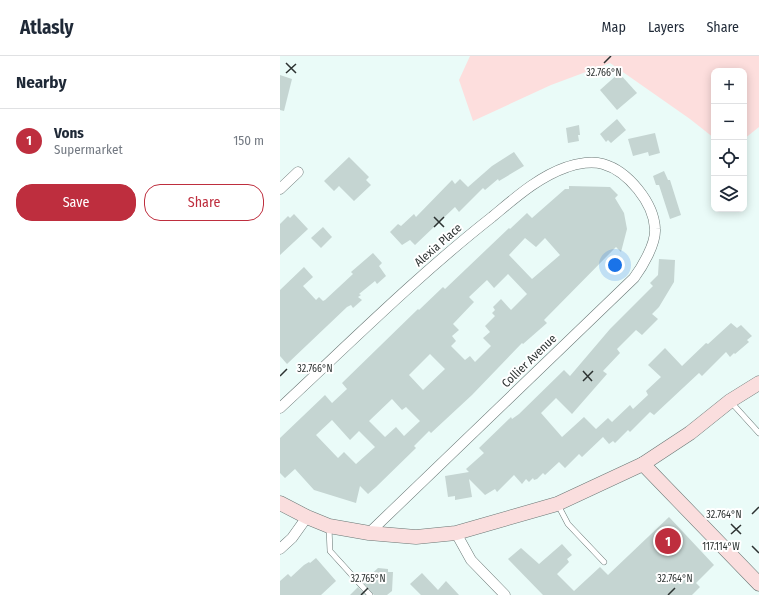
<!DOCTYPE html>
<meta charset="utf-8">
<style>
:root{--surface:#fff;--page:#f6f6f7;--text:#1f2937;--muted:#747a83;--line:#e0e1e3;--accent:#be2e3e}
body{margin:0;font-family:"Fira Sans Condensed",sans-serif;background:var(--page);color:var(--text)}
.controls{position:absolute;right:12px;top:12px;display:grid;overflow:hidden;border-radius:8px;box-shadow:0 2px 10px #0003}
.controls button{width:36px;height:36px;display:grid;place-items:center;padding:0;border:0;border-bottom:1px solid var(--line);background:var(--surface);color:var(--text);font:20px sans-serif}
.you{position:absolute;left:335px;top:209px;width:14px;height:14px;margin:-10px;border:3px solid #fff;border-radius:50%;background:#1a73e8;box-shadow:0 0 0 6px #1a73e833}
.badge{display:grid;place-items:center;width:26px;height:26px;border-radius:50%;background:var(--accent);color:#fff;font-size:13px;font-weight:700}
.pin{position:absolute;translate:-50% -50%;border:2px solid #fff;box-shadow:0 1px 4px #0006}
.list{margin:0;padding:0;list-style:none}
h2{display:flex;justify-content:space-between;align-items:center;height:52px;margin:0;padding:0 16px;font-size:17px}
h2 small{font-size:13px;font-weight:400;color:var(--muted)}
.list li{display:grid;grid-template-columns:26px 1fr auto;gap:12px;align-items:center;box-sizing:border-box;height:64px;padding:0 16px;border-top:1px solid var(--line)}
.list b{display:block;font-size:15px;white-space:nowrap}
.list p{margin:0;font-size:13px;white-space:nowrap;color:var(--muted)}
.list em{font-size:13px;font-style:normal;color:var(--muted)}
.actions{display:flex;gap:8px;padding:12px 16px}
.actions a{flex:1;padding:9px 0;border:1px solid var(--accent);border-radius:16px;text-align:center;font-size:14px;color:var(--accent)}
.actions .main{background:var(--accent);color:#fff}
.icon{flex:none;width:22px;height:22px;fill:none;stroke:currentColor;stroke-width:2;stroke-linecap:round;stroke-linejoin:round}
.map{position:relative;flex:none;width:479px;height:539px;overflow:hidden}
header{display:flex;align-items:center;gap:24px;box-sizing:border-box;height:56px;padding:0 20px;background:var(--surface);border-bottom:1px solid var(--line)}
header strong{font-size:19px}
nav{display:flex;gap:22px;margin-inline-start:auto;font-size:14px}
main{display:flex}
aside{flex:1;background:var(--surface)}
.map>svg:first-child{display:block}
.green{fill:#fddedd}
.building{fill:#c5d5d2;fill-rule:evenodd}
.lines{fill:none;stroke-linecap:round;stroke-linejoin:round}
.lane-casing{stroke:#687674;stroke-width:6}
.street-casing{stroke:#687674;stroke-width:11}
.secondary-casing{stroke:#687674;stroke-width:15}
.lane{stroke:#fff;stroke-width:5}
.street{stroke:#fff;stroke-width:10}
.secondary{stroke:#fadede;stroke-width:14}
.ticks{fill:none;stroke:#2c3231;stroke-width:1.5}
.labels{text-anchor:middle;dominant-baseline:central;stroke-width:4;stroke-linejoin:round;paint-order:stroke}
.street-label{font-size:12px;fill:#2c3231;stroke:#fff}
.ticks-label{font-size:10px;text-anchor:middle;fill:#2c3231;stroke:#fff;stroke-width:4;stroke-linejoin:round;paint-order:stroke}
</style>
<header>
<strong>Atlasly</strong>
<nav><a>Map</a><a>Layers</a><a>Share</a></nav>
</header>
<main>
<aside>
<h2>Nearby<small></small></h2>
<ul class="list">
<li><span class="badge">1</span><div><b>Vons</b><p>Supermarket</p></div><em>150 m</em></li>
</ul>
<div class="actions"><a class="main">Save</a><a>Share</a></div>
</aside>
<div class="map">
<svg width="479" height="539" viewBox="0 0 479 539">
<rect width="100%" height="100%" fill="#eafbf8"/>
<path class="green" d="M190,0H479V71L464,83V15H434V82L410,63L330,7L271,29L193,65L179,24Z"/>
<g class="building">
<path d="M339,17L357,37L337,54L320,34Z"/>
<path d="M0,19L12,23L4,55L0,54Z"/>
<path d="M337,63L346,74L331,87L328,84L326,86L320,78Z"/>
<path d="M299,69L300,79H298L299,85L288,87L286,72Z"/>
<path d="M375,77L380,97L369,100L368,96L353,100L348,83Z"/>
<path d="M234,96L244,110L219,125L218,123L205,134L203,132L179,156L175,151L135,189L130,184L122,189L110,176L118,168L121,170L134,158L136,161L172,124L175,128L180,123L188,131L212,110Z"/>
<path d="M69,101L89,121L86,124L91,129L74,145L59,130L54,135L44,125Z"/>
<path d="M384,115L388,124H390L401,159L390,163L379,129H376L373,120Z"/>
<path d="M289,130L330,131L338,139L335,142L344,157L347,173L341,196L336,191L264,264L267,267L243,288L242,287L192,339L151,377L149,375L134,390L136,392L96,431L88,438L80,430L76,447L34,434L15,413L5,422L0,417V382L45,339L52,347L67,333L62,327L138,253L139,254L163,231L165,233L229,172L230,173L247,157L252,162L285,133H289ZM245,182L256,191L265,182L280,199L252,223L229,199ZM228,218L247,238L231,254L221,243L213,251L215,254L212,257L215,260L205,270L210,276L203,282L211,290L195,306L190,300L185,304L171,290L176,285L172,280L179,274L173,268L194,246L189,241L207,224L214,232ZM150,298L165,313L143,334L129,319ZM112,343L122,354L126,351L140,365L124,380L116,371L105,381L89,365ZM52,364L70,384L79,375L95,391L76,408L64,396L58,402L36,379Z"/>
<path d="M14,158L28,173L0,199V168L8,160L10,162Z"/>
<path d="M43,171L52,181L41,192L31,182Z"/>
<path d="M93,197L102,207L99,210L106,220L97,228L95,225L79,238L81,239L78,241L82,244L73,252L71,249L67,251L7,308L0,300V234L24,211L33,221L23,230L36,244L39,241L43,245L45,244L73,218L71,216Z"/>
<path d="M379,203L395,204L394,226L379,251L372,258L378,263L362,279L356,274L337,293L340,297L323,315L327,318L292,358L276,342L261,357L282,381L304,361L316,373L328,362L332,366L350,349L353,353L368,339L366,335L381,321L368,309L385,292L402,310L426,287L428,288L451,267L457,272L461,269L472,280L467,284L469,286L455,298L454,297L450,301L446,296L422,320L419,317L374,359L370,356L350,376L348,374L335,387L333,385L329,388L323,381L302,401L299,398L285,412L279,406L265,419L263,417L257,423L254,424L253,422L249,426L246,423L242,428L234,419L217,436L215,433L205,439L189,423L192,441L175,444V440L168,441L165,420L189,416L186,413L204,397L199,392L231,361L232,363L239,358L284,314L290,320L330,273L373,230L370,227L378,219Z"/>
<path d="M389,461L434,509L416,527L420,531L412,539H263L228,503L241,492L259,508L282,488L292,499L287,503L289,506L277,518L294,535L320,511L328,519Z"/>
<path d="M36,502L56,525L41,539H0V525L8,518L11,521L24,509L29,506L30,507Z"/>
<path d="M98,512L108,513V516H113L112,535L107,539H94L83,526Z"/>
<path d="M142,517L158,534L166,525L179,539H141L130,528Z"/>
<path d="M78,531L85,539H70Z"/>
</g>
<g class="lines">
<g class="lane-casing">
<g id="lane">
<path d="M450,345L479,377"/>
<path d="M278,449L288,468L324,506"/>
<path d="M49,472L50,495L90,539"/>
</g>
</g>
<g class="street-casing">
<g id="street">
<path d="M0,133L18,116"/>
<path d="M0,352C70,287 137,220 212,161C235,142 258,121 287,111C297,107 313,105 323,108C348,115 374,147 375,173C376,188 362,211 354,222L89,477"/>
<path d="M176,477L191,504L225,539"/>
<path d="M0,493L12,482L27,461"/>
</g>
</g>
<g class="secondary-casing">
<g id="secondary">
<path d="M363,408L479,528"/>
<path d="M0,447L27,461L49,470L89,477L136,481L176,477L277,448L363,408L410,377L450,345L479,327"/>
</g>
</g>
<use href="#lane" class="lane"/>
<use href="#street" class="street"/>
<use href="#secondary" class="secondary"/>
</g>
<path class="ticks" d="M6,7L16,17M324,7L331,0M6,17L16,8M154,161L164,171M154,171L164,161M303,315L312,325M0,320L7,313M303,325L313,315M472,458L479,451M451,468L461,478M451,478L461,469M472,490L479,497M81,539L88,532M388,539L395,532"/>
<g class="labels">
<g class="street-label">
<text transform="translate(158 189) rotate(-41)">Alexia Place</text>
<text transform="translate(249 305) rotate(-44)">Collier Avenue</text>
</g>
</g>
<g class="ticks-label">
<text x="324" y="20">32.766°N</text>
<text x="35" y="316">32.766°N</text>
<text x="444" y="462">32.764°N</text>
<text x="441" y="494">117.114°W</text>
<text x="88" y="526">32.765°N</text>
<text x="395" y="526">32.764°N</text>
</g>
</svg>
<div class="controls">
<button>+</button>
<button>−</button>
<button><svg class="icon" aria-label="locate" viewBox="0 0 24 24"><circle cx="12" cy="12" r="6"/><path d="M12 2v4M12 18v4M2 12h4M18 12h4"/></svg></button>
<button><svg class="icon" aria-label="layers" viewBox="0 0 24 24"><path d="M12 4l9 5-9 5-9-5zM3 14l9 5 9-5"/></svg></button>
</div>
<div class="you"></div>
<div class="pin badge" style="left:388px;top:485px">1</div>
</div>
</main>
